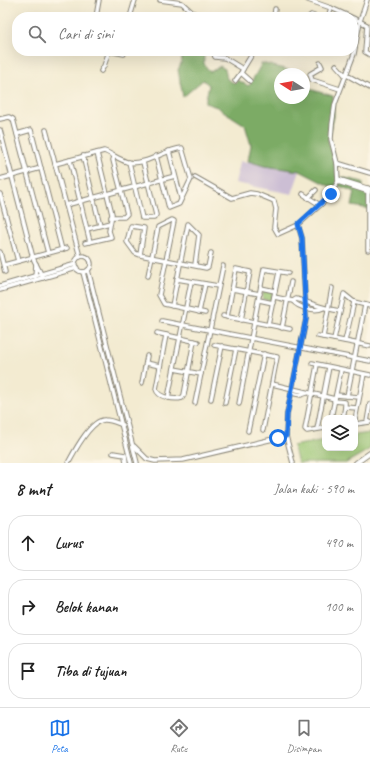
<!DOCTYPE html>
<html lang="id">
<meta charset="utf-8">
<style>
:root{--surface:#fff;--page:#f6f6f6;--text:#222;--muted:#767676;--line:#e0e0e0;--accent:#1a73e8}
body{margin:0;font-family:Caveat,sans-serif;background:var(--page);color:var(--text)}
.controls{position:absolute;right:12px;bottom:12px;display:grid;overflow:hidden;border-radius:8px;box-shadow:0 4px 16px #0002}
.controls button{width:36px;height:36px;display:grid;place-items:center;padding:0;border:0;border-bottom:1px solid var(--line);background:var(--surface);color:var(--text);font:20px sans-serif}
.compass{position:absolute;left:274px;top:68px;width:36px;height:36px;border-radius:50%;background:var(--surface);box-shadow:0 4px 16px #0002;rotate:281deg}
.stop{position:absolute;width:12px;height:12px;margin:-9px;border:3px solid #1a73e8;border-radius:50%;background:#fff}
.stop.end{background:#1a73e8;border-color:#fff;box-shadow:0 1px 4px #0008}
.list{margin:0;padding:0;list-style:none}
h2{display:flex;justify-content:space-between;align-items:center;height:52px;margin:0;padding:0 16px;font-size:17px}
h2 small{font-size:13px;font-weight:400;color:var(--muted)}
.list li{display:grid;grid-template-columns:26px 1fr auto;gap:12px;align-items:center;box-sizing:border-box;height:56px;margin:0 8px 8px;padding:0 8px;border:1px solid var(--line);border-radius:16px}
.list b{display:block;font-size:15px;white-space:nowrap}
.list em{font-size:13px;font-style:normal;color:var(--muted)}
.icon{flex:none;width:22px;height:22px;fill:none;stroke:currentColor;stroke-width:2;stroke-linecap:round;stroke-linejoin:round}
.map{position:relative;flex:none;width:370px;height:463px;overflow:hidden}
.search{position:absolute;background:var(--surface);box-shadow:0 4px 16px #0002;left:12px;right:12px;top:12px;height:44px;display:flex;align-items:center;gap:10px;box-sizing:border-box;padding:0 14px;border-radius:16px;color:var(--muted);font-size:15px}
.sheet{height:244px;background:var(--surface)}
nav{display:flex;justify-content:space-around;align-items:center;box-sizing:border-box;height:56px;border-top:1px solid var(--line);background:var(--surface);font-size:11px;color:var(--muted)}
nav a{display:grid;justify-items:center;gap:2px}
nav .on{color:var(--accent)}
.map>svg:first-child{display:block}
.industrial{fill:#ccbed4}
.green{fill:#9ac673;stroke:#5b7148}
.forest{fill:#7bab65;stroke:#4c6440;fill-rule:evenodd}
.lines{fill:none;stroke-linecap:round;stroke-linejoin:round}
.minor-casing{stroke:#888476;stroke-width:5.5}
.major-casing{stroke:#888476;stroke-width:6}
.minor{stroke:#fff;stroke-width:3.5}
.major{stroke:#fff;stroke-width:4}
.route{stroke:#1a73e8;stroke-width:5}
</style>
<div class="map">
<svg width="370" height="463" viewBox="0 0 370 463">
<rect width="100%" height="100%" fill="#fcf5e5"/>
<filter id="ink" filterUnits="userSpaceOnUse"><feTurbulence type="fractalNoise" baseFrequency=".025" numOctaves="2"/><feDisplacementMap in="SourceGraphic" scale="8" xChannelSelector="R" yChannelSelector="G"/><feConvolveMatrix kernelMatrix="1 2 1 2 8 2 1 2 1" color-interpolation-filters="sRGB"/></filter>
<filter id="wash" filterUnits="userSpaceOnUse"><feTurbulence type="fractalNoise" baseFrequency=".012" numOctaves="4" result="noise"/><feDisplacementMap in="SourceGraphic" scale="16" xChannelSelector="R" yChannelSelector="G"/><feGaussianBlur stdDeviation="0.9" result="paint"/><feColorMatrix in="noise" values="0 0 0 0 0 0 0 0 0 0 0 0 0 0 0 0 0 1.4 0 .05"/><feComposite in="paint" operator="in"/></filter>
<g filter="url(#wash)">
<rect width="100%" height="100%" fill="#f3ebd1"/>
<path class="industrial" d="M240,161L246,163L248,161L264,166L300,171L292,194L235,183Z"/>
<g class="green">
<path d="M264,290L273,292L271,301L262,299Z"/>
<path d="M370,433V449L346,463H298L293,446L325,440V448H355V435Z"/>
</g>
<path class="forest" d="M180,51H204V64L210,72L220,66L225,69L227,79L234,83L237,80L249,86L262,63L308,75L306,88L333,96L334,117L328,140L336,166V176L363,182V191L370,192V209L352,206L355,192L337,185L329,186L300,171L264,166L248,161L251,145L245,125L217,107L205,103L209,85L203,80L183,97L178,70L182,61ZM280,74H304V98H280Z"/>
</g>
<g filter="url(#ink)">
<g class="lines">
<g class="minor-casing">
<g id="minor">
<path d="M160,0L182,3L193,13L206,17"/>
<path d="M308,0L331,8"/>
<path d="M96,17L99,0"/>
<path d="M130,17L135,0"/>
<path d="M274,17L275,9"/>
<path d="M309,17L311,15L317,17"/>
<path d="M328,17L331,8L351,17"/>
<path d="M353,18L367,25L365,52L370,55"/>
<path d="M213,51L215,57L225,58L243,69L254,51"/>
<path d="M320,63L322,67L310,74L312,80L340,89"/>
<path d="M336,65L345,75"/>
<path d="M243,69L241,73L250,81"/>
<path d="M101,71L104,66L109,51L124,54"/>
<path d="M345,74L370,88"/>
<path d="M235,81L241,73"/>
<path d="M0,119L9,117L13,119L48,253"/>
<path d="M0,130L33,258L43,278"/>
<path d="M46,130L80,257"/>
<path d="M17,134L31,130L62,250"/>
<path d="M169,151L181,198"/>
<path d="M83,156L100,225"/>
<path d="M70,160L90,242"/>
<path d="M129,162L142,218H154L156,215L143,162"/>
<path d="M337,163L370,173"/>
<path d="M55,164L104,151C112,154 118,159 127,162C147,166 163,150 182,148L191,179L179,204L169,208L156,156"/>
<path d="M195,177L232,198L250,193L257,194L274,201L276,209L274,227L278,234L298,225"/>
<path d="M0,179L41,168"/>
<path d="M338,179L370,189"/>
<path d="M338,182L369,192"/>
<path d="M368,188V250"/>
<path d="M0,194L18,261"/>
<path d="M303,194L320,205"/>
<path d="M308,198L316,190"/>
<path d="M66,205L175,176"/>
<path d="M111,217H124L127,214L113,160L114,157"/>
<path d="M87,229L110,223"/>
<path d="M85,243L111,237L109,231L112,214L97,153"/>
<path d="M0,252L5,272"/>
<path d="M140,255L144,228L131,226L127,242L135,253L140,255L206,268L208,267L211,253"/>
<circle cx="83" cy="264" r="8"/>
<path d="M4,265L67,248"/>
<path d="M88,270L137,463"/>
<path d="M83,272L131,463"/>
<path d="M148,276L158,227L172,220L174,221L159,295L164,304L205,313"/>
<path d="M35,277L36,264"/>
<path d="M177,279L218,286"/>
<path d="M0,286L76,264"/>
<path d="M261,288L275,291"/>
<path d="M232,289L260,294"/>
<path d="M0,290L77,268"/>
<path d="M274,297L293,301L296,299C311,303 324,309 340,311"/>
<path d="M259,300L273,303"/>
<path d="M293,301C298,308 316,312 323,308"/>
<path d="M354,302L370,306"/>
<path d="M172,306L188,224L199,235L195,265"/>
<path d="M199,312L205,284"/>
<path d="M223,316L290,329"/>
<path d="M227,317L236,269L250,272L241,320"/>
<path d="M162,321L370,361"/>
<path d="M268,325L279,272"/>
<path d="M282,328L291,282"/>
<path d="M157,333L198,342"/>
<path d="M166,335L156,389C158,398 175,400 182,398L184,395L194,341"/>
<path d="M318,336L370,346"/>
<path d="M323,337L332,288"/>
<path d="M334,339L344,294L354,302L345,341"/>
<path d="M214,345L277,357L263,430"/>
<path d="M146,363L160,366"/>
<path d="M312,363L370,375"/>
<path d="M317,365L305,429L307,431L325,428"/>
<path d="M174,369L201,374"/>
<path d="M142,383L147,356"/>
<path d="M272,384L335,399"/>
<path d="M291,393L301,395L307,393"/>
<path d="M336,395L359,397"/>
<path d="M347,396L365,305"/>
<path d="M168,398L191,282"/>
<path d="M211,399L222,346"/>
<path d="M334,401L345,402V407L357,408"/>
<path d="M195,403L223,266"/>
<path d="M225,403L236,349"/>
<path d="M239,404L264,269L288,273"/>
<path d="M331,418L341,370"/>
<path d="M343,418L345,407"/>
<path d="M355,420L364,374"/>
<path d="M367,422L370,404"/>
<path d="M355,424L370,422"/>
<path d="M317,429L329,367"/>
<path d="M248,431L264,354"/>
<path d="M134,446L147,459L155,461L183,460L286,436"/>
<path d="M113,453L125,455L126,463"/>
<path d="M68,463C74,452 91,419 105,420C111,420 117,423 123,425"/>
<path d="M293,463L286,436L287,414L306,319L302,238L298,225L325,201L338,182L337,163L331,139L332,125L335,104L354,54L360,21L367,0"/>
</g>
</g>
<g class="major-casing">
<path id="major" d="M356,463L370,453"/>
</g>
<use href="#minor" class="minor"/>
<use href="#major" class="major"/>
</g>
</g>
<g class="lines" filter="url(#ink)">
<path class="route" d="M278,438L286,436L287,414L306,319L302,238L298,224L331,194"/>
</g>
</svg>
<div class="controls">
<button><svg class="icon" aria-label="layers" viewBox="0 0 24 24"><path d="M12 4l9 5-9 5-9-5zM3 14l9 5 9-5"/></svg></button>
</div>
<svg class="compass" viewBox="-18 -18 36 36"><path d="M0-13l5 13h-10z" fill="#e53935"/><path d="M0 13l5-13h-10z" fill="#767676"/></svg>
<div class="stop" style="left:278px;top:438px"></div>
<div class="stop end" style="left:331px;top:194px"></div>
<div class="search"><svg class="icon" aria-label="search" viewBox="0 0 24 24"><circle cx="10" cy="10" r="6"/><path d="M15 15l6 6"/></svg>Cari di sini</div>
</div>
<section class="sheet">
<h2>8 mnt<small>Jalan kaki · 590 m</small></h2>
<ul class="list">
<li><svg class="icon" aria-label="ahead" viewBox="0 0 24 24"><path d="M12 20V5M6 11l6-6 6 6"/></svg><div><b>Lurus</b></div><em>490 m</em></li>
<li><svg class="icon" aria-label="right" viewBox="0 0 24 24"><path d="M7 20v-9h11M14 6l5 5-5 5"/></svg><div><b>Belok kanan</b></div><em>100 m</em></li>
<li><svg class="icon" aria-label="arrive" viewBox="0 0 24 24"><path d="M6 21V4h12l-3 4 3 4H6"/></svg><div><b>Tiba di tujuan</b></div></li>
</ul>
</section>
<nav>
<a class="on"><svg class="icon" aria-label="map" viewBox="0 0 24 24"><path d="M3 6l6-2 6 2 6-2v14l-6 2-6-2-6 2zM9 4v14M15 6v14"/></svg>Peta</a>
<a><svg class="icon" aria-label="directions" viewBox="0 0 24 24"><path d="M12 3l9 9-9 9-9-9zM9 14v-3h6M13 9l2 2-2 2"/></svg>Rute</a>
<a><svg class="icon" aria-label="saved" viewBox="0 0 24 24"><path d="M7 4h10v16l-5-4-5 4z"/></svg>Disimpan</a>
</nav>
